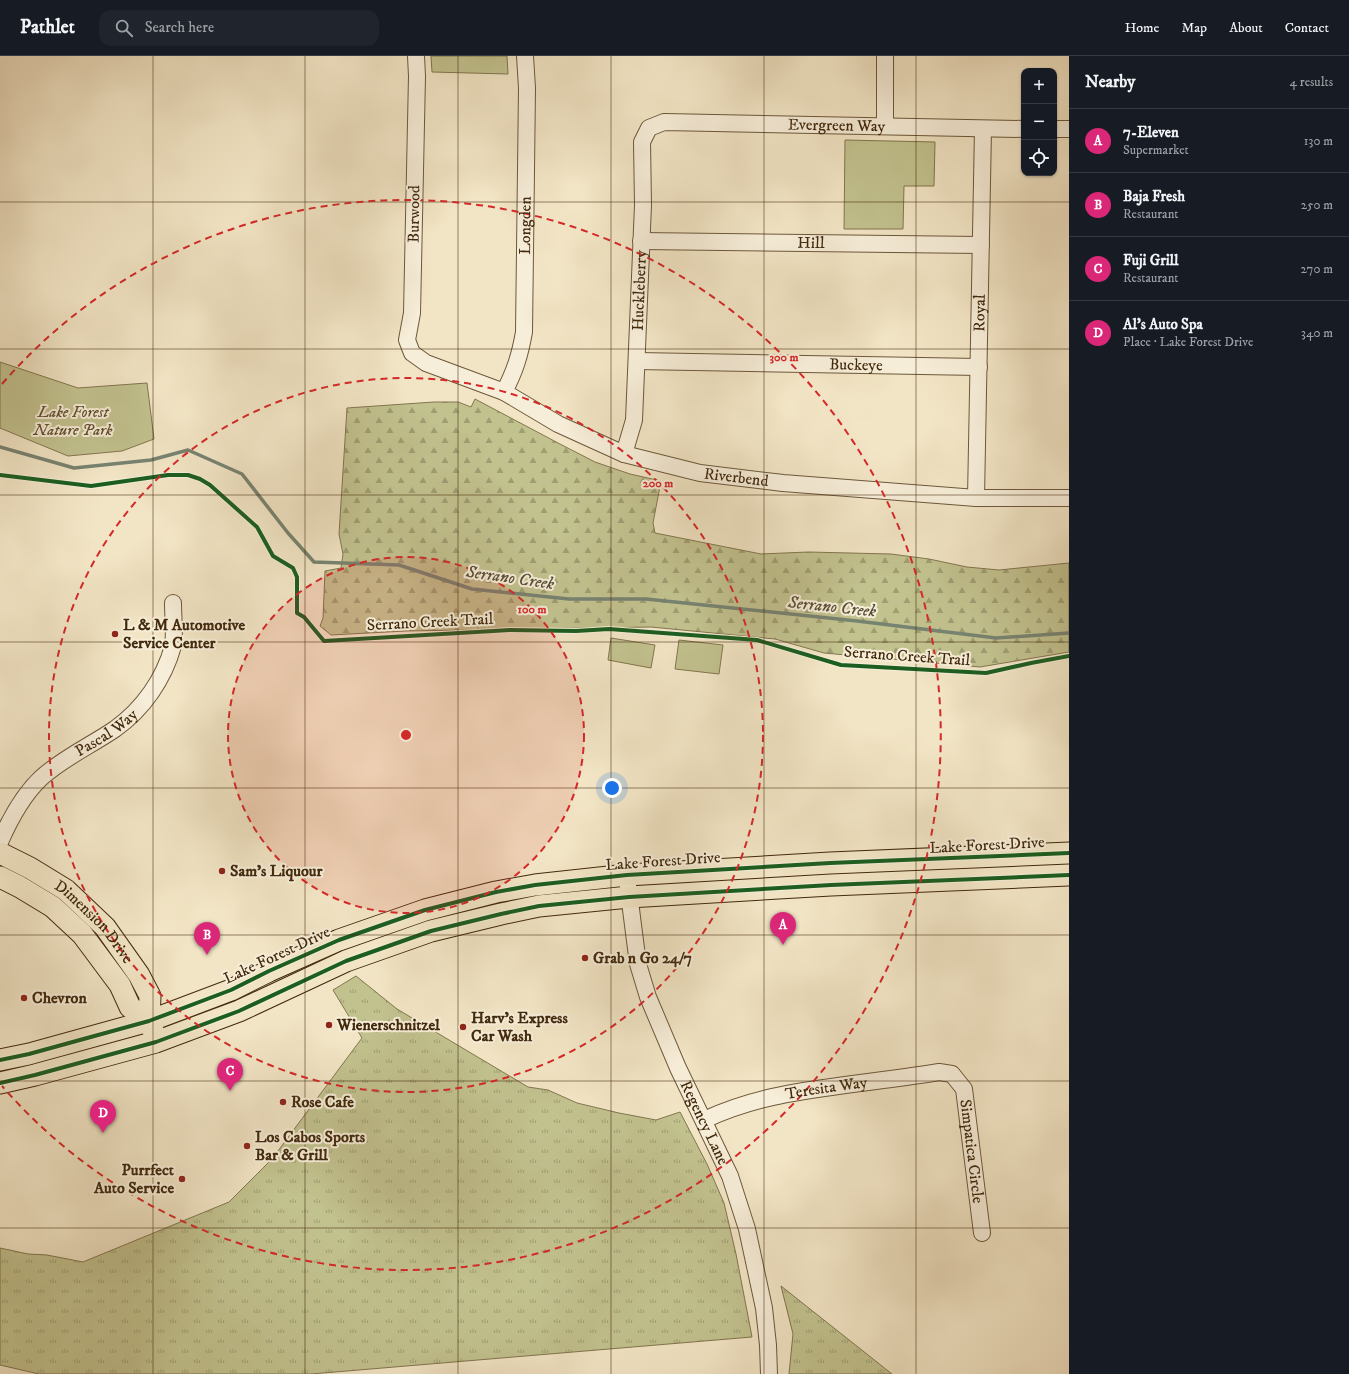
<!DOCTYPE html>
<meta charset="utf-8">
<style>
:root{--surface:#171b24;--page:#20242c;--text:#f1f3f6;--muted:#9ea1a6;--line:#363941;--accent:#db2777}
body{margin:0;font-family:"IM FELL DW Pica",serif;background:var(--page);color:var(--text)}
.controls{position:absolute;right:12px;top:12px;display:grid;overflow:hidden;border-radius:8px;box-shadow:0 1px 3px #0004}
.controls button{width:36px;height:36px;display:grid;place-items:center;padding:0;border:0;border-bottom:1px solid var(--line);background:var(--surface);color:var(--text);font:20px sans-serif}
.you{position:absolute;left:612px;top:732px;width:14px;height:14px;margin:-10px;border:3px solid #fff;border-radius:50%;background:#1a73e8;box-shadow:0 0 0 6px #1a73e833}
.badge{display:grid;place-items:center;width:26px;height:26px;border-radius:50%;background:var(--accent);color:#fff;font-size:13px;font-weight:700}
.pin{position:absolute;translate:-50% -33px;filter:drop-shadow(0 1px 2px #0008)}
.pin::after{content:'';position:absolute;top:21px;width:14px;height:12px;background:inherit;clip-path:polygon(0 0,100% 0,50% 100%)}
.list{margin:0;padding:0;list-style:none}
h2{display:flex;justify-content:space-between;align-items:center;height:52px;margin:0;padding:0 16px;font-size:17px}
h2 small{font-size:13px;font-weight:400;color:var(--muted)}
.list li{display:grid;grid-template-columns:26px 1fr auto;gap:12px;align-items:center;box-sizing:border-box;height:64px;padding:0 16px;border-top:1px solid var(--line)}
.list b{display:block;font-size:15px;white-space:nowrap}
.list p{margin:0;font-size:13px;white-space:nowrap;color:var(--muted)}
.list em{font-size:13px;font-style:normal;color:var(--muted)}
.icon{flex:none;width:22px;height:22px;fill:none;stroke:currentColor;stroke-width:2;stroke-linecap:round;stroke-linejoin:round}
.map{position:relative;flex:none;width:1069px;height:1318px;overflow:hidden}
header{display:flex;align-items:center;gap:24px;box-sizing:border-box;height:56px;padding:0 20px;background:var(--surface);border-bottom:1px solid var(--line)}
header strong{font-size:19px}
nav{display:flex;gap:22px;margin-inline-start:auto;font-size:14px}
.search{width:280px;height:36px;background:var(--page);display:flex;align-items:center;gap:10px;box-sizing:border-box;padding:0 14px;border-radius:12px;color:var(--muted);font-size:15px}
main{display:flex}
aside{flex:1;background:var(--surface)}
.map>svg:first-child{display:block}
.grass{fill:url(#grass-tufts);stroke:#82764e}
.forest{fill:url(#forest-firs);stroke:#82764e}
.green{fill:#c2c28f;stroke:#82764e}
.lines{fill:none;stroke-linecap:round;stroke-linejoin:round}
.stream{stroke:#778371;stroke-width:3.5}
.minor-casing{stroke:#6d583b;stroke-width:18}
.major-casing{stroke:#41290d;stroke-width:23}
.minor{stroke:#f7eed9;stroke-width:16}
.major{stroke:#f2e5c5;stroke-width:21}
.cycleway-casing{stroke:#f7eed9;stroke-width:6}
.cycleway{stroke:#1b5e20;stroke-width:4}
.grid{fill:none;stroke:#41290d;stroke-width:1;stroke-opacity:0.55}
.ring{fill:none;stroke:#d62828;stroke-width:2;stroke-dasharray:7 5}
.poi-dot{fill:#8f2418;stroke:#f7eed9;stroke-width:1.5}
.labels{text-anchor:middle;dominant-baseline:central;stroke-width:4;stroke-linejoin:round;paint-order:stroke}
.street-label{font-size:16px;fill:#41290d;stroke:#f7eed9}
.park-label{font-size:16px;font-style:italic;fill:#614f2e;stroke:#f7eed9}
.poi-label{font-size:16px;font-weight:bold;fill:#41290d;stroke:#f7eed9;text-anchor:start}
.water-label{font-size:17px;font-style:italic;fill:#584e36;stroke:#f7eed9}
.centre{fill:#d62828;stroke:#f7eed9;stroke-width:2}
.ring-label{font-size:12px;text-anchor:middle;font-weight:bold;fill:#d62828;stroke:#f7eed9;stroke-width:4;stroke-linejoin:round;paint-order:stroke}
</style>
<header>
<strong>Pathlet</strong>
<div class="search"><svg class="icon" aria-label="search" viewBox="0 0 24 24"><circle cx="10" cy="10" r="6"/><path d="M15 15l6 6"/></svg>Search here</div>
<nav><a>Home</a><a>Map</a><a>About</a><a>Contact</a></nav>
</header>
<main>
<div class="map">
<svg width="1069" height="1318" viewBox="0 0 1069 1318">
<defs>
<pattern id="grass-tufts" width="24" height="20" patternUnits="userSpaceOnUse"><rect width="24" height="20" fill="#c2c28f"/><path d="M3 7l-1-3M5 7V3M7 7l1-3M15 17l-1-3M17 17v-4M19 17l1-3" fill="none" stroke="#9f9e73"/></pattern>
<pattern id="forest-firs" width="22" height="20" patternUnits="userSpaceOnUse"><rect width="22" height="20" fill="#c2c28f"/><path d="M5 1l3.5 6h-7zM16 11l3.5 6h-7z" fill="#9f9e73"/></pattern>
</defs>
<rect width="100%" height="100%" fill="#f2e5c5"/>
<filter id="stains"><feTurbulence type="fractalNoise" baseFrequency=".005" numOctaves="4"/><feColorMatrix values="0 0 0 0 .2 0 0 0 0 .09 0 0 0 0 .02 0 0 0 .5 -.17"/></filter>
<radialGradient id="worn" r=".72"><stop offset=".6" stop-color="#630" stop-opacity="0"/><stop offset="1" stop-color="#630" stop-opacity=".3"/></radialGradient>
<g class="grass">
<path d="M356,920L397,953L528,1031L548,1034L577,1047L619,1057L656,1064L680,1056L707,1108L724,1147L736,1198L752,1281L311,1318H39L0,1309V1192L28,1198L47,1199L83,1206L229,1146L272,1103L362,982L333,934Z"/>
<path d="M781,1230L892,1318H789L793,1278Z"/>
</g>
<path class="forest" d="M475,343L560,388L595,406L630,418L661,425L653,467L655,477L761,498L808,496L891,498L929,503L967,511L999,514L1069,507V596L980,611L824,597L775,583L651,571L406,575L331,579L320,570L323,562L325,515L341,512L343,498L339,478L347,352L434,346H458L471,351Z"/>
<g class="green">
<path d="M431,0H507L508,18L432,16Z"/>
<path d="M845,84L935,86L934,130H904L903,173H844Z"/>
<path d="M0,306L78,332L147,327L154,383L122,395L68,400L0,372Z"/>
<path d="M611,582L655,589L651,612L608,604Z"/>
<path d="M679,584L723,589L719,618L675,613Z"/>
</g>
<g class="lines">
<path class="stream" d="M0,391L74,412L151,404L188,394L242,418L288,477L314,506L399,509L472,533L569,543H646L857,565L996,582L1069,577"/>
<g class="minor-casing">
<g id="minor">
<path id="s1" d="M416,0L417,20L412,257L407,284L412,297L426,307L504,336L558,368L624,398L700,417L783,427L976,442H1069"/>
<path d="M885,70V0"/>
<path d="M1054,73H1069"/>
<path id="s2" d="M641,185L981,189"/>
<path id="s3" d="M637,305L979,311"/>
<path id="s4" d="M504,336C515,315 520,299 524,276L527,32L525,0"/>
<path id="s5" d="M624,398L634,364L643,149L642,86L649,72L664,66L1024,73"/>
<path id="s6" d="M976,442L983,73"/>
<path id="s7" d="M0,786C10,763 22,740 41,722C63,702 90,690 115,673C143,653 164,623 173,590C175,579 173,559 173,547"/>
<path id="s8" d="M628,830L638,908L648,941L678,1012L730,1120L747,1173L764,1252L768,1289L769,1318"/>
<path id="s9" d="M704,1064C751,1042 794,1036 845,1029C876,1025 908,1021 939,1016L952,1018L964,1033L982,1177"/>
</g>
</g>
<g class="major-casing">
<g id="major">
<path id="s10" d="M0,797L30,812L66,834L105,871L139,919L150,940L149,965L154,977"/>
<path d="M0,821L20,831L53,851L82,878L120,929L130,951L149,965"/>
<path d="M0,1004L29,998L149,965L231,934L269,915L339,884L425,854L496,836L535,829L627,819L830,807L1069,797"/>
<path d="M0,1027L35,1019L156,986L239,955L346,905L431,875L501,858L539,850L629,841L831,829L1069,819"/>
</g>
</g>
<use href="#minor" class="minor"/>
<use href="#major" class="major"/>
<g class="cycleway-casing">
<g id="cycleway">
<path d="M0,419L91,430L168,419H188L200,423L210,429L257,471L273,500L293,512L297,521V557L304,561L324,585L510,574L576,575L609,573L757,584L841,609L986,617L1031,607L1069,600"/>
<path d="M0,1004L29,998L149,965L231,934L269,915L339,884L425,854L496,836L535,829L627,819L830,807L1069,797"/>
<path d="M0,1027L35,1019L156,986L239,955L346,905L431,875L501,858L539,850L629,841L831,829L1069,819"/>
</g>
</g>
<use href="#cycleway" class="cycleway"/>
</g>
<path class="grid" d="M153,0V1318M305,0V1318M458,0V1318M611,0V1318M764,0V1318M916,0V1318M0,146H1069M0,293H1069M0,439H1069M0,586H1069M0,732H1069M0,879H1069M0,1025H1069M0,1172H1069"/>
<circle cx="406" cy="679" r="178" fill="#d62828" fill-opacity=".12"/>
<g class="ring">
<circle cx="406" cy="679" r="178"/>
<circle cx="406" cy="679" r="357"/>
<path d="M2 328A535 535 0 1 1 2 1030"/>
</g>
<g class="poi-dot">
<circle cx="115" cy="578" r="4"/>
<circle cx="222" cy="815" r="4"/>
<circle cx="585" cy="902" r="4"/>
<circle cx="24" cy="942" r="4"/>
<circle cx="329" cy="969" r="4"/>
<circle cx="463" cy="971" r="4"/>
<circle cx="283" cy="1046" r="4"/>
<circle cx="247" cy="1090" r="4"/>
<circle cx="182" cy="1123" r="4"/>
</g>
<g class="labels">
<g class="street-label">
<text stroke="none"><textPath href="#s5" startOffset="518">Evergreen Way</textPath></text>
<text transform="translate(414 158) rotate(-89)">Burwood</text>
<text stroke="none"><textPath href="#s4" startOffset="170">Longden</textPath></text>
<text stroke="none"><textPath href="#s2" startOffset="170">Hill</textPath></text>
<text stroke="none"><textPath href="#s5" startOffset="165">Huckleberry</textPath></text>
<text stroke="none"><textPath href="#s6" startOffset="185">Royal</textPath></text>
<text stroke="none"><textPath href="#s3" startOffset="219">Buckeye</textPath></text>
<text stroke="none"><textPath href="#s1" startOffset="649">Riverbend</textPath></text>
<text transform="translate(430 566) rotate(-3)">Serrano Creek Trail</text>
<text transform="translate(907 600) rotate(4)">Serrano Creek Trail</text>
<text stroke="none"><textPath href="#s7" startOffset="156">Pascal Way</textPath></text>
<text transform="translate(987 789) rotate(-3)">Lake Forest Drive</text>
<text transform="translate(663 805) rotate(-4)">Lake Forest Drive</text>
<text stroke="none"><textPath href="#s10" startOffset="118">Dimension Drive</textPath></text>
<text transform="translate(277 899) rotate(-25)">Lake Forest Drive</text>
<text stroke="none"><textPath href="#s9" startOffset="127">Teresita Way</textPath></text>
<text stroke="none"><textPath href="#s8" startOffset="251">Regency Lane</textPath></text>
<text stroke="none"><textPath href="#s9" startOffset="336">Simpatica Circle</textPath></text>
</g>
<g class="park-label">
<text x="73" y="356">Lake Forest<tspan x="73" dy="18">Nature Park</tspan></text>
</g>
<g class="poi-label">
<text x="123" y="569">L &amp; M Automotive<tspan x="123" dy="18">Service Center</tspan></text>
<text x="230" y="815">Sam's Liquour</text>
<text x="593" y="902">Grab n Go 24/7</text>
<text x="32" y="942">Chevron</text>
<text x="471" y="962">Harv's Express<tspan x="471" dy="18">Car Wash</tspan></text>
<text x="337" y="969">Wienerschnitzel</text>
<text x="291" y="1046">Rose Cafe</text>
<text x="255" y="1081">Los Cabos Sports<tspan x="255" dy="18">Bar &amp; Grill</tspan></text>
<text x="174" y="1114" text-anchor="end">Purrfect<tspan x="174" dy="18">Auto Service</tspan></text>
</g>
<g class="water-label">
<text transform="translate(510 522) rotate(8)">Serrano Creek</text>
<text transform="translate(832 551) rotate(6)">Serrano Creek</text>
</g>
</g>
<circle cx="406" cy="679" r="6" class="centre"/>
<g class="ring-label">
<text x="784" y="305">300 m</text>
<text x="658" y="431">200 m</text>
<text x="532" y="557">100 m</text>
</g>
<rect width="100%" height="100%" filter="url(#stains)"/>
<rect width="100%" height="100%" fill="url(#worn)"/>
</svg>
<div class="controls">
<button>+</button>
<button>−</button>
<button><svg class="icon" aria-label="locate" viewBox="0 0 24 24"><circle cx="12" cy="12" r="6"/><path d="M12 2v4M12 18v4M2 12h4M18 12h4"/></svg></button>
</div>
<div class="you"></div>
<div class="pin badge" style="left:783px;top:889px">A</div>
<div class="pin badge" style="left:207px;top:899px">B</div>
<div class="pin badge" style="left:230px;top:1035px">C</div>
<div class="pin badge" style="left:103px;top:1077px">D</div>
</div>
<aside>
<h2>Nearby<small>4 results</small></h2>
<ul class="list">
<li><span class="badge">A</span><div><b>7-Eleven</b><p>Supermarket</p></div><em>130 m</em></li>
<li><span class="badge">B</span><div><b>Baja Fresh</b><p>Restaurant</p></div><em>250 m</em></li>
<li><span class="badge">C</span><div><b>Fuji Grill</b><p>Restaurant</p></div><em>270 m</em></li>
<li><span class="badge">D</span><div><b>Al's Auto Spa</b><p>Place · Lake Forest Drive</p></div><em>340 m</em></li>
</ul>
</aside>
</main>
